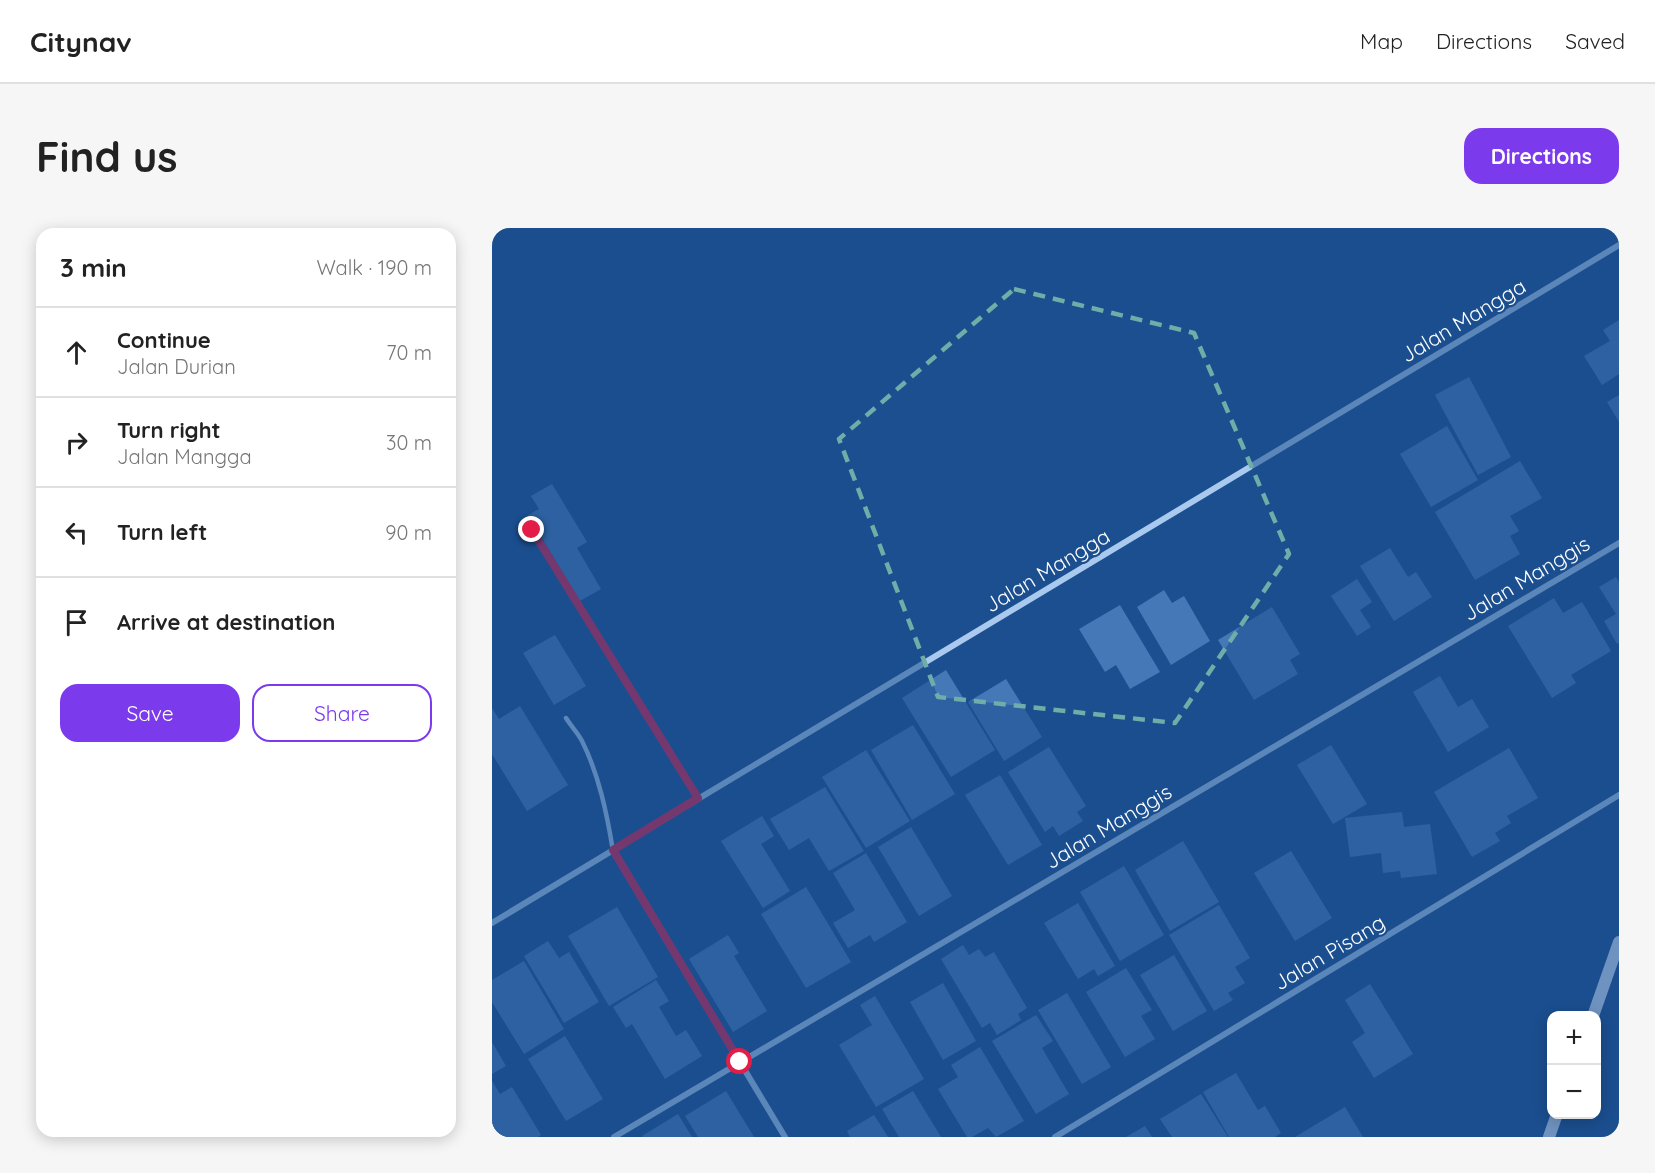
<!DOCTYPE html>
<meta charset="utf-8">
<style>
:root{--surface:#fff;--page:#f6f6f6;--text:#222;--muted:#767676;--line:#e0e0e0;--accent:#7c3aed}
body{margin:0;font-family:Quicksand,sans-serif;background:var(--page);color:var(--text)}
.controls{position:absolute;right:18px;bottom:18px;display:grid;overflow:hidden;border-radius:12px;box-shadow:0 3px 15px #0003}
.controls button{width:54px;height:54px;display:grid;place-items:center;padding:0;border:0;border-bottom:2px solid var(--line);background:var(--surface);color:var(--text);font:30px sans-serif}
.stop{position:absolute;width:18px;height:18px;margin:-14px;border:4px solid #e11d48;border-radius:50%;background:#fff}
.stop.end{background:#e11d48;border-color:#fff;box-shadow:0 2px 6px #0008}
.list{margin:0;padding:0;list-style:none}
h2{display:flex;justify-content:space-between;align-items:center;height:78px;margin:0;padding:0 24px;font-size:26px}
h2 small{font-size:20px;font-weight:400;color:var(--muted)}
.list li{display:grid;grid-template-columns:39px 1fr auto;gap:18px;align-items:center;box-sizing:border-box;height:90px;padding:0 24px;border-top:2px solid var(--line)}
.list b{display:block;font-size:22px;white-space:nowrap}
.list p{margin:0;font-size:20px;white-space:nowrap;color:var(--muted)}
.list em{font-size:20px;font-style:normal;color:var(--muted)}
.actions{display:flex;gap:12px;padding:18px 24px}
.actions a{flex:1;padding:14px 0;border:2px solid var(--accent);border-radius:18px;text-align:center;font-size:21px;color:var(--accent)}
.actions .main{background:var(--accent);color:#fff}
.icon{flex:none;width:33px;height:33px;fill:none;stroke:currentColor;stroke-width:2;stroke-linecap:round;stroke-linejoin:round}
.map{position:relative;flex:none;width:1127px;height:909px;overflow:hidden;border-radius:18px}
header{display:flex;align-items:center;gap:36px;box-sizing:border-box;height:84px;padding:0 30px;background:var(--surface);border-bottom:2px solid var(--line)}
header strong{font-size:28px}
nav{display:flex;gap:33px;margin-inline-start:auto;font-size:21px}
.intro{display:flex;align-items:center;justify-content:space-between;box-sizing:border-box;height:144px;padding:0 36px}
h1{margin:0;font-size:42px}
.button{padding:15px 27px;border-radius:18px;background:var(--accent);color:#fff;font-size:21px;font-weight:700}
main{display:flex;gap:36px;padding:0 36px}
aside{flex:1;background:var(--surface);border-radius:18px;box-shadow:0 3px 15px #0003}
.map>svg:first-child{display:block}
.building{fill:#4478b7}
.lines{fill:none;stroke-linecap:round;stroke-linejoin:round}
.lane{stroke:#a9c9ee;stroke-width:4.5}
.street{stroke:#a9c9ee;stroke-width:6}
.secondary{stroke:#d6e6fa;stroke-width:12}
.route{stroke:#e11d48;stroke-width:8}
.marked{fill:none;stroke:#6fada8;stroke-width:4.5;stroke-dasharray:12 8;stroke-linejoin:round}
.labels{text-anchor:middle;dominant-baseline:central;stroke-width:4.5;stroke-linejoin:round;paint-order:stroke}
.street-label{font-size:21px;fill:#fff;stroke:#1b4f8f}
</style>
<header>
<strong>Citynav</strong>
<nav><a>Map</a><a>Directions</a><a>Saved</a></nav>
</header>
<div class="intro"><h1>Find us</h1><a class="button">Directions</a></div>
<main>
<aside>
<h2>3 min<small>Walk · 190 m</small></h2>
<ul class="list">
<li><svg class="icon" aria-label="ahead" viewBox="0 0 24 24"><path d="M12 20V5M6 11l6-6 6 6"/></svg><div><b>Continue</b><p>Jalan Durian</p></div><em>70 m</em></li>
<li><svg class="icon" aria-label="right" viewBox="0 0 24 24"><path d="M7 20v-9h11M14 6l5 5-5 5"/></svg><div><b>Turn right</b><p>Jalan Mangga</p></div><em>30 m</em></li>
<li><svg class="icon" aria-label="left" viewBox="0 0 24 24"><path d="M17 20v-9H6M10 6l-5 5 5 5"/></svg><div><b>Turn left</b></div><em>90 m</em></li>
<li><svg class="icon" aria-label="arrive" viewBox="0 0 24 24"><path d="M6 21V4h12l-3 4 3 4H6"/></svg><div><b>Arrive at destination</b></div></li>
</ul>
<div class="actions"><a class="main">Save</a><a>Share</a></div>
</aside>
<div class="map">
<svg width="1127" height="909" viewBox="0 0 1127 909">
<rect width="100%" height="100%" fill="#1b4f8f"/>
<g class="building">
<path d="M1127,92V146L1110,157L1092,128L1118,113L1111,102Z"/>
<path d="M977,149L1019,229L986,247L943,167Z"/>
<path d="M1127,167V194L1115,174Z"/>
<path d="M955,198L986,252L939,279L908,226Z"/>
<path d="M1028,233L1050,270L1018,288L1027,303L1018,308L1028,326L983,352L943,284Z"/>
<path d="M60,256L95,314L85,320L109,361L88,373L36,287L47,281L39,268Z"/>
<path d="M898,320L916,349L924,344L940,369L902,393L868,338Z"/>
<path d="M1124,349L1127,354V415L1125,416L1112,393L1124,386L1107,359Z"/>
<path d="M865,351L880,374L868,382L879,399L865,408L839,368Z"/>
<path d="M672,362L680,375L692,368L718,413L679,437L645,379Z"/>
<path d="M1062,370L1071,385L1090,374L1119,423L1079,447L1084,455L1060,470L1016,398Z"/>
<path d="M628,377L668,444L638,461L624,437L613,444L587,401Z"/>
<path d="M780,379L808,426L798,432L806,446L762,472L726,412Z"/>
<path d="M63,407L94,458L62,477L31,425Z"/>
<path d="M454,442L503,522L459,549L410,470Z"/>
<path d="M948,448L966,479L980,471L997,499L956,524L921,464Z"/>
<path d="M514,451L550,509L512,533L476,474Z"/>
<path d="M28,478L76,557L35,583L0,526V480L7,491Z"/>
<path d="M421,497L463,566L420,592L379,522Z"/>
<path d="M839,517L875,576L841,596L805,537Z"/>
<path d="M557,519L594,578L585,584L591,593L567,608L561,598L553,604L516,544Z"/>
<path d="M1017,520L1046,570L1015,588L1019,595L1003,605L1008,613L980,629L942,564Z"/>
<path d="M374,522L418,593L374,620L330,549Z"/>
<path d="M508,547L550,617L516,637L473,567Z"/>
<path d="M333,559L372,623L337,643L317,610L297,622L278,591Z"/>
<path d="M910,584L912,599L938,596L945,646L909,650L908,643L891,645L889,625L858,629L853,590Z"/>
<path d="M270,588L282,608L269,616L298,663L271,680L229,613Z"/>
<path d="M419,599L460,668L427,688L386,619Z"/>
<path d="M691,613L727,674L678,703L643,642Z"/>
<path d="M799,623L840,690L803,713L762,645Z"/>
<path d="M374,625L415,694L382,714L378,707L356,720L341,695L363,682L341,645Z"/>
<path d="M632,638L672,707L628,733L588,664Z"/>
<path d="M314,659L359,734L314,760L269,686Z"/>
<path d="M586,675L623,738L606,748L602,741L586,751L552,695Z"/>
<path d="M727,677L758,730L743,739L753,755L736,765L741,772L722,783L677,707Z"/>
<path d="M125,679L166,749L117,778L76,708Z"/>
<path d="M236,707L247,725L242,728L275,783L241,804L197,731Z"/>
<path d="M56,713L67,730L77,724L107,774L72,795L32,728Z"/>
<path d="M471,717L477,727L487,721L493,729L502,724L535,780L526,786L529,792L505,807L498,795L490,800L449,731Z"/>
<path d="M682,727L715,783L681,803L648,747Z"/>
<path d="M32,733L72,801L32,826L0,774V752Z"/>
<path d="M634,740L660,782L649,788L663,811L633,829L594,764Z"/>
<path d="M164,752L177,773L167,779L184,808L194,802L210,828L173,851L140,796L134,800L121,779Z"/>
<path d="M451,755L484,813L451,832L418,774Z"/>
<path d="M878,756L921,826L882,850L860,814L873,805L853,772Z"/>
<path d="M575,765L619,839L590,856L546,782Z"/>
<path d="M383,768L432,851L384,879L347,817L380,797L368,777Z"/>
<path d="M544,787L561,813L550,820L577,866L544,886L500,813Z"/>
<path d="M73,808L111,871L74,893L36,831Z"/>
<path d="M0,814L14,838L0,846Z"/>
<path d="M488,819L532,893L504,909L496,900L480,909H475L446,861L466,849L459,837Z"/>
<path d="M744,845L766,882L773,878L789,905L783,909H737L711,864Z"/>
<path d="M0,853L8,866L20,859L49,907L46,909H0Z"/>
<path d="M234,863L262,909H206L193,888Z"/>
<path d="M421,863L449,909H407L390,881Z"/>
<path d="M709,866L736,909H680L668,891Z"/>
<path d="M853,879L871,909H803Z"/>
<path d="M186,886L200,909H151L150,908Z"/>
<path d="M382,887L396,909H358L355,903Z"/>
<path d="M653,898L660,909H634Z"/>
</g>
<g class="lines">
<g class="lane">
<path d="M40,302L206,570"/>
<path d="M74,490C79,498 86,505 90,513C107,547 115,586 121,623"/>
</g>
<g class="street">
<path d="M121,623L293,909"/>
<path d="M0,695L1127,17"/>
<path d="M122,909L1127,315"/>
<path d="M563,909L1127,567"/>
</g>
<g class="secondary">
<path d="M1101,788L1127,714"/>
<path d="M1057,909L1065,886"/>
</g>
</g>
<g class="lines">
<path class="route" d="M40,302L206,570L121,622L248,834"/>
</g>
<path d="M0 0H1127V909H0ZM522,61L702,105L797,326L683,495L446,469L347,211Z" fill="#1b4f8f" fill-opacity=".55" fill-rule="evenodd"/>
<path class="marked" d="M522,61L702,105L797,326L683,495L446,469L347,211Z"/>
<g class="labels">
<g class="street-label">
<text transform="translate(971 92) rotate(-31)">Jalan Mangga</text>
<text transform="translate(555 342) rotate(-31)">Jalan Mangga</text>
<text transform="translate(1034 350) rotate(-31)">Jalan Manggis</text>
<text transform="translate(616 598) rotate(-31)">Jalan Manggis</text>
<text transform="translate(837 724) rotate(-31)">Jalan Pisang</text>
</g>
</g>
</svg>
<div class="controls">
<button>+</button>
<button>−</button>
</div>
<div class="stop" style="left:248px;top:834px"></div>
<div class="stop end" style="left:40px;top:302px"></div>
</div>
</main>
